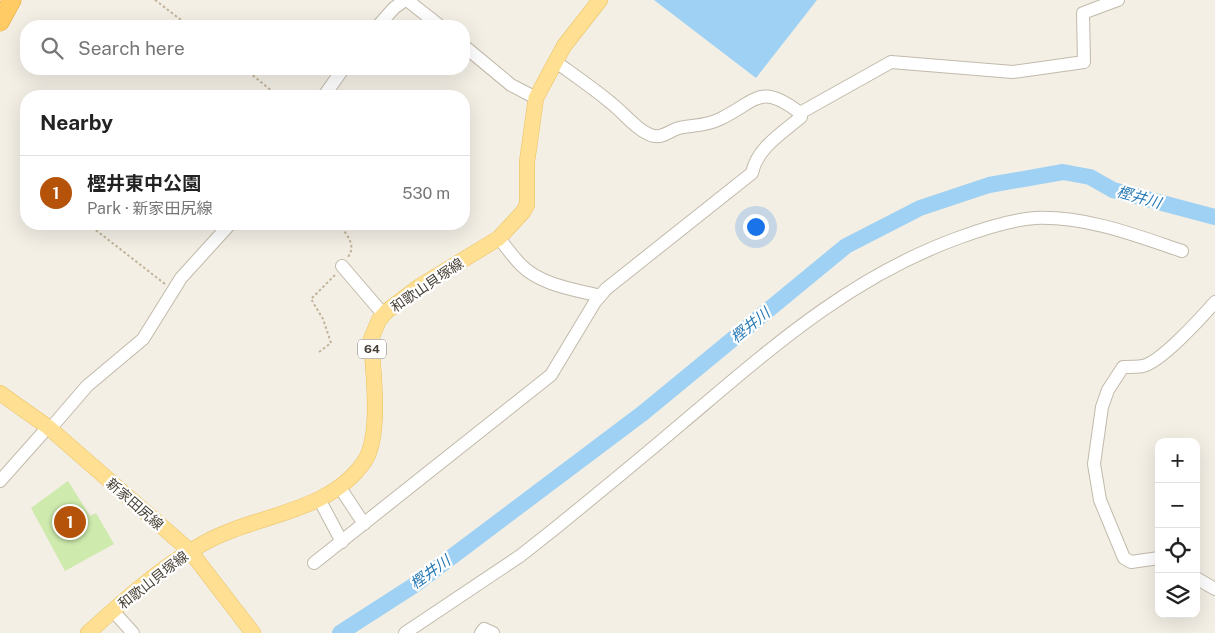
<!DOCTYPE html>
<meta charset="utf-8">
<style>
:root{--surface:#fff;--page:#f2f2f2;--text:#222;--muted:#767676;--line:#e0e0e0;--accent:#b45309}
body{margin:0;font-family:"Public Sans","Noto Sans JP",sans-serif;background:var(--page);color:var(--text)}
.controls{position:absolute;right:15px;bottom:15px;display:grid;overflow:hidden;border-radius:10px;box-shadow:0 5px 20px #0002}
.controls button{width:45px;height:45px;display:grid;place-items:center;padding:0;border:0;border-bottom:1px solid var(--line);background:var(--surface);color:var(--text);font:25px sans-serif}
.you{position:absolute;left:755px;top:226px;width:18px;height:18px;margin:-12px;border:4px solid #fff;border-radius:50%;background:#1a73e8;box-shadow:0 0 0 8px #1a73e833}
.badge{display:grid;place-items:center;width:32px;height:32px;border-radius:50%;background:var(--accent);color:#fff;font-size:16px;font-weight:700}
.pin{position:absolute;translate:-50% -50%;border:2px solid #fff;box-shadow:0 1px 5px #0006}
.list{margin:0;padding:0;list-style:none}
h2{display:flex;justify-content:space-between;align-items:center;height:65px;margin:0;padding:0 20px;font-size:21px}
h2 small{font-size:16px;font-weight:400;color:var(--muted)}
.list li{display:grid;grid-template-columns:32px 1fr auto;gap:15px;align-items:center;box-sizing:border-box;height:75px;padding:0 20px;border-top:1px solid var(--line)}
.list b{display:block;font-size:19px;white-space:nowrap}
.list p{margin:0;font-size:16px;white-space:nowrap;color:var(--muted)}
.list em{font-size:16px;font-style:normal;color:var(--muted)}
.icon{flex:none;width:28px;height:28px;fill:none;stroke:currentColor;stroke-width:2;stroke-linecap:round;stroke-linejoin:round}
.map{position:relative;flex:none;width:1215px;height:633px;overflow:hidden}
.search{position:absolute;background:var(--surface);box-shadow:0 5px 20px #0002;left:20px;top:20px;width:450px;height:55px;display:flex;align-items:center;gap:12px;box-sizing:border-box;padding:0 18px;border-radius:20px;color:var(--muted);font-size:19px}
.panel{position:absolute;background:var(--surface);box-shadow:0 5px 20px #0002;left:20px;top:90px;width:450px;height:140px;border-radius:20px}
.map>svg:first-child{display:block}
.green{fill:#ceeaac}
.water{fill:#9ed1f3}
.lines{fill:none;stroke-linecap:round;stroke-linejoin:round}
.river{stroke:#9ed1f3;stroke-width:16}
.minor-casing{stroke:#c2baaa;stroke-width:14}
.major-casing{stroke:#e9bf5e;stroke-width:16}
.highway-casing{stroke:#e4a12e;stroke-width:19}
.path{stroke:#c2b398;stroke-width:2;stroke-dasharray:2.5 2.5;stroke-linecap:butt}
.minor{stroke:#fff;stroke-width:12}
.major{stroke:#ffe093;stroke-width:15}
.highway{stroke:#ffcb65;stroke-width:18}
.labels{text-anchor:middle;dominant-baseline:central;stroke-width:4.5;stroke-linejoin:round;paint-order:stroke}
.shield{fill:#fff;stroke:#7e7971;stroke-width:1}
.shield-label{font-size:12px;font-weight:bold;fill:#463f34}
.street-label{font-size:14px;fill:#463f34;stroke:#fff}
.water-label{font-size:15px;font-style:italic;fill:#297bb7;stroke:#fff}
</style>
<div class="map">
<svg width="1215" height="633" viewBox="0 0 1215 633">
<rect width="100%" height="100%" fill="#f3efe5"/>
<path class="green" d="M68,481L90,516L96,513L114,544L65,571L31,508Z"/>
<path class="water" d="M654,0H817L756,78Z"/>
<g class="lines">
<path class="river" d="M340,633L413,586L643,413L846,246L920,208L989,185L1063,172L1090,177L1113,190L1215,217"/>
<g class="minor-casing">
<g id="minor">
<path d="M407,0L440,26"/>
<path d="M378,26L394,8L405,0"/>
<path d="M464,46L511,85L536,98"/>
<path d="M556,62C574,75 593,88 611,103C624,113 638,132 654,136C663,138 671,130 679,128C693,125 706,126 720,119C757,101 760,82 800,113L891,62L1013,72L1084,62L1083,13L1118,0"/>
<path d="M324,96L343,69"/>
<path d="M499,238C506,247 513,257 521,265C541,285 573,289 600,296"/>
<path d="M342,266L384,315"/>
<path d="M50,429L87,386L143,339L181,278L230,224"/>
<path d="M0,481L48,427"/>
<path d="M339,486L364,524"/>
<path d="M319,499L342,542"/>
<path d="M1159,558L1131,562L1124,558L1100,500L1094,464L1102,407L1108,390L1123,367C1129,367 1137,367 1143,366C1161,362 1201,318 1215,302"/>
<path d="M314,563L551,375L595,302L606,289L752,173C757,148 782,133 801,117L800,113"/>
<path d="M1196,578L1215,589"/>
<path d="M113,611L133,633"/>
<path d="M405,633L520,556L553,530C596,495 639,460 681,424C769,350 848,278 958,238C982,229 1009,220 1035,218C1086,216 1135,235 1182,251"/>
<path d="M481,633L484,629L493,633"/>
</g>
</g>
<g class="major-casing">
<g id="major">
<path d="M0,393L48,427L190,551L253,633"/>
<path d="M88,633C123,601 162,566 204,543C255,514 328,514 364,462C382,437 373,370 371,339L379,320L387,311L420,286L499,238L523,212L527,205V162L536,98L564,46L600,0"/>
</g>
</g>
<g class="highway-casing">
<path id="highway" d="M0,22L12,0"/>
</g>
<g class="path">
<path d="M155,0L189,26"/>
<path d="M245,69L278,96"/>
<path d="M88,224L165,284"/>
<path d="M338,224C346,234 357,244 348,257"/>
<path d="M319,352L331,343L323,319L311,299L335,275"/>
</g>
<use href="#minor" class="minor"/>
<use href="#major" class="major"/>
<use href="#highway" class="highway"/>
</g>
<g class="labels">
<rect class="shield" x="358" y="339.5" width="28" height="19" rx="4"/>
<g class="shield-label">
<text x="372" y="349">64</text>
</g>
<g class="street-label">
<text transform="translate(427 285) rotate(-34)">和歌山貝塚線</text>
<text transform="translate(135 504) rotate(41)">新家田尻線</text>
<text transform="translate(153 580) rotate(-38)">和歌山貝塚線</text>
</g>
<g class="water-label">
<text transform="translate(1139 197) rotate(16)">樫井川</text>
<text transform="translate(750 325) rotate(-39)">樫井川</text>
<text transform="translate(430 572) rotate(-36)">樫井川</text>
</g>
</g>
</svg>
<div class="controls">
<button>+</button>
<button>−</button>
<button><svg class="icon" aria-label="locate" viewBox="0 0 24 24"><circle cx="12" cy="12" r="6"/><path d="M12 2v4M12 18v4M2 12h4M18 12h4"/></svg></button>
<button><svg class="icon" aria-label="layers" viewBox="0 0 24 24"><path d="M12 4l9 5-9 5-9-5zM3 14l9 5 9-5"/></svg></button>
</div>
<div class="you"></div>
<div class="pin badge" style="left:70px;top:522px">1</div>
<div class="search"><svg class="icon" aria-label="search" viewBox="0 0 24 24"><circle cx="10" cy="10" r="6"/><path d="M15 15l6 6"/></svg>Search here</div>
<section class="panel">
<h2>Nearby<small></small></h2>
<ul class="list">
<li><span class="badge">1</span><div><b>樫井東中公園</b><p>Park · 新家田尻線</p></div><em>530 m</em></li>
</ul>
</section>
</div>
